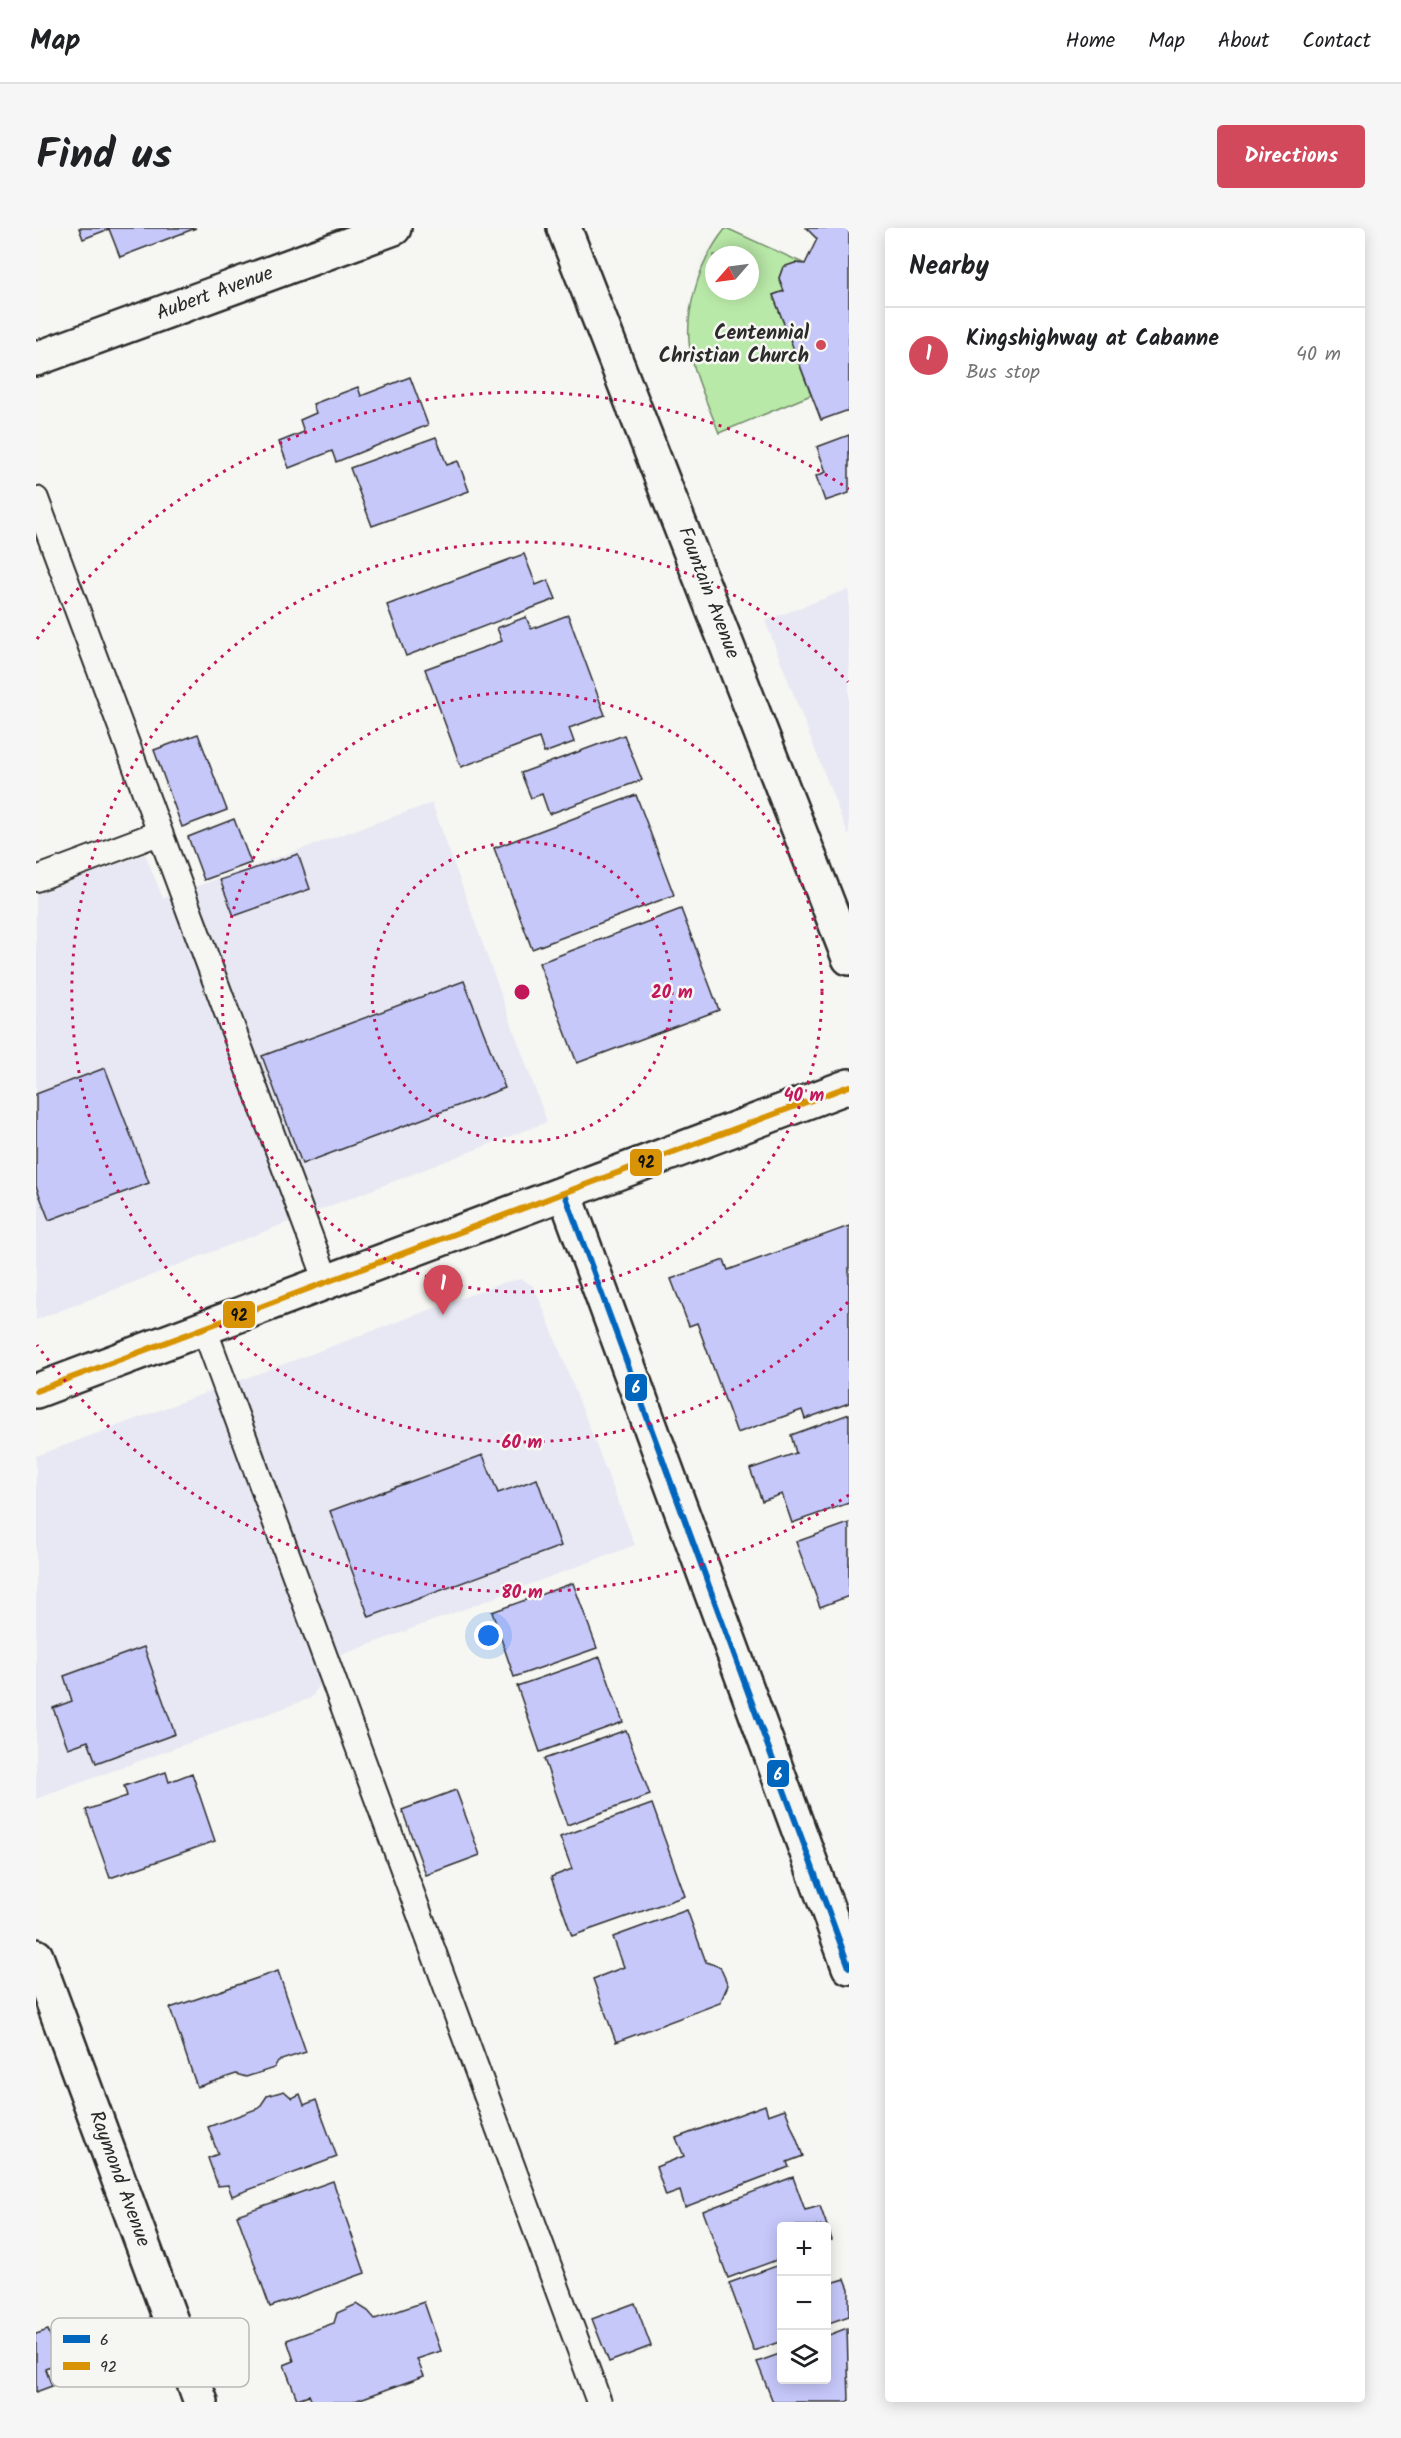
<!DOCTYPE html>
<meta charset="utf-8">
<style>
:root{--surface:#fff;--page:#f6f6f6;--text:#202124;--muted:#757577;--line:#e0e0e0;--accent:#d1495b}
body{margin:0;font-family:Kalam,sans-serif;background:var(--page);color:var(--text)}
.controls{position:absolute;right:18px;bottom:18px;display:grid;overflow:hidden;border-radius:6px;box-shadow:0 3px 15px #0003}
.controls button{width:54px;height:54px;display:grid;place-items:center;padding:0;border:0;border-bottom:2px solid var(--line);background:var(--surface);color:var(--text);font:30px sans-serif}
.compass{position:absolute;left:669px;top:18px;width:54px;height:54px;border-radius:50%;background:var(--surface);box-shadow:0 3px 15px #0003;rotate:242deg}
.you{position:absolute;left:453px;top:1408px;width:21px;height:21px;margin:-15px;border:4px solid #fff;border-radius:50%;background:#1a73e8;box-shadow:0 0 0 9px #1a73e833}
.badge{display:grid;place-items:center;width:39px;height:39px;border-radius:50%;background:var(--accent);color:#fff;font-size:20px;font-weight:700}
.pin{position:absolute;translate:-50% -50px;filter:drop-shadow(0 2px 3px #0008)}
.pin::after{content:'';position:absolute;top:32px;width:21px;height:18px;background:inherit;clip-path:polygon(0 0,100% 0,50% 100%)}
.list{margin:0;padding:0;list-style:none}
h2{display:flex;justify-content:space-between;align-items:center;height:78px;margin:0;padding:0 24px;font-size:26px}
h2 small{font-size:20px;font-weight:400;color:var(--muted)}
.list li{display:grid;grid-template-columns:39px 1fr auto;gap:18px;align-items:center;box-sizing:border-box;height:96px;padding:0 24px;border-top:2px solid var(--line)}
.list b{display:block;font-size:22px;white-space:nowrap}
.list p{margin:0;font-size:20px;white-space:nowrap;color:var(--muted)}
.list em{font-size:20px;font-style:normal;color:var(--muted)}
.icon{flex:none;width:33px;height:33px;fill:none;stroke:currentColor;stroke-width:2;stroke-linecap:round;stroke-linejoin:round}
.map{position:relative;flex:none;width:813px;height:2174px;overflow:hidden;border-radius:6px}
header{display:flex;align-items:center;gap:36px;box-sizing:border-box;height:84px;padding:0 30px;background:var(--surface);border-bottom:2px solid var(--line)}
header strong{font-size:28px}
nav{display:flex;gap:33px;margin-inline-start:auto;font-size:21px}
.intro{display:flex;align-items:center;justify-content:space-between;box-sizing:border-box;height:144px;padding:0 36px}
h1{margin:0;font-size:42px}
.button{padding:15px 27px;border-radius:6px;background:var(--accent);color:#fff;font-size:21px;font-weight:700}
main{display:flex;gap:36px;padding:0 36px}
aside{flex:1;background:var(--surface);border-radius:6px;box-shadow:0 3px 15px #0003}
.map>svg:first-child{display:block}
.built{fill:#e8e8f4}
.green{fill:#b9e9a8;stroke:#728a6a;stroke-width:1.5;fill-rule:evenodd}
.building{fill:#c6c8fa;stroke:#2b2b2b;stroke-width:1.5}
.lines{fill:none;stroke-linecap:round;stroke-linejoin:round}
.lane-casing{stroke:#2b2b2b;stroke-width:28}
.street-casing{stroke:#2b2b2b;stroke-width:38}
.primary-casing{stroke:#2b2b2b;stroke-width:38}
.lane{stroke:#f6f6f2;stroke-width:24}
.street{stroke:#f6f6f2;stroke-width:33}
.primary{stroke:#f6f6f2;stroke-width:33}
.bus-1-casing{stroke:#f6f6f2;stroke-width:10}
.bus-2-casing{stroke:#f6f6f2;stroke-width:10}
.bus-1{stroke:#0065bd;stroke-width:6}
.bus-2{stroke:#d89406;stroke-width:6}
.ring{fill:none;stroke:#c2185b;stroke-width:3;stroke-dasharray:3 6}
.poi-dot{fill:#d1495b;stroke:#f6f6f2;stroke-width:2}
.labels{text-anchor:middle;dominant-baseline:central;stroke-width:5;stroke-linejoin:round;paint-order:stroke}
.street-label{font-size:20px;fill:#2b2b2b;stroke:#f6f6f2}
.poi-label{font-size:20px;font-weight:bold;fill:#2b2b2b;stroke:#f6f6f2;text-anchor:end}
.key{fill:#f6f6f2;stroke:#b9b9b6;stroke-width:1.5}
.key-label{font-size:16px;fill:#2b2b2b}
.centre{fill:#c2185b;stroke:#f6f6f2;stroke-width:3}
.ring-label{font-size:18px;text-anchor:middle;font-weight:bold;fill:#c2185b;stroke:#f6f6f2;stroke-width:5;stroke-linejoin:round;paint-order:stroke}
.line-badge{stroke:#f6f6f2;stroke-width:2}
.badge-label{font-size:16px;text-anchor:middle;font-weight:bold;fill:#fff}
.pale-badge-label{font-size:16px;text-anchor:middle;font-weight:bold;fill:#111}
</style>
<header>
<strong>Map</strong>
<nav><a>Home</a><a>Map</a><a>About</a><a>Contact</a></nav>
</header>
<div class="intro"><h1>Find us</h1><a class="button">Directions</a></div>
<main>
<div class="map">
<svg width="813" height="2174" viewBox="0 0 813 2174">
<rect width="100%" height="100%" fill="#f6f6f2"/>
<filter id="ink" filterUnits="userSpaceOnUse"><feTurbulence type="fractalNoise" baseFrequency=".0167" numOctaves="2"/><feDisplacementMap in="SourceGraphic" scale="12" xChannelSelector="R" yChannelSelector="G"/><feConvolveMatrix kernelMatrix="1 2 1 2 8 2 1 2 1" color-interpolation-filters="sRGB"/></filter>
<g filter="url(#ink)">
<g class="built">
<path d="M813,361V609L729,393Z"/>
<path d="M396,575L511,894L0,1092V666L109,626L127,670Z"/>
<path d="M486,1051L497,1058L506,1077L599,1317L303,1428L275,1470L0,1571V1228L469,1054Z"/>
</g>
<path class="green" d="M690,0L769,36L759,35L747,39L743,50L748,63L737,67L775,167L683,205C674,181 662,157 656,131C645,89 663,33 690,0ZM678,27H714V63H678Z"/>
<g class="building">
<path d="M43,0H160L84,29L73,1L47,11Z"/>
<path d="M770,0H813V182L785,192L737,67L748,63L743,50L747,39L759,35L769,36L781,11Z"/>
<path d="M374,149L392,197L300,234L296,223L253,240L243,214L268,204L264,192L280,185L277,176L322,159L325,168Z"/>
<path d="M813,207V265L789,273L780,248L790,244L781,219Z"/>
<path d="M400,209L411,237L422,233L433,263L336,298L314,240Z"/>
<path d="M488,326L500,357L512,352L520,371L370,428L351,377Z"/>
<path d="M532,387L569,487L533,500L538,514L508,525L503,510L425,539L389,441L466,413L461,400L490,389L495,401Z"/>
<path d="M162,506L191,582L146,599L118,522Z"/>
<path d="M588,507L606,552L513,586L506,566L495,570L485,545Z"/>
<path d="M600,567L638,667L496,721L458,620Z"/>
<path d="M198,591L215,635L168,652L152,609Z"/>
<path d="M262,626L274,661L198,688L184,652Z"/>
<path d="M645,681L683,782L541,835L503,735Z"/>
<path d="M428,753L469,860L266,936L226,828Z"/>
<path d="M69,840L113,955L13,992L0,958V866Z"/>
<path d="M813,998V1175L769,1191L766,1182L701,1205L661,1095L653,1098L635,1051L688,1032L692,1042Z"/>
<path d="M813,1186V1275L756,1295L746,1266L726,1273L714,1241L760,1225L755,1207Z"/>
<path d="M447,1227L462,1265L501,1251L525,1318L333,1389L294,1283Z"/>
<path d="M813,1295V1368L784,1379L760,1314Z"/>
<path d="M537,1355L561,1420L478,1449L456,1384Z"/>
<path d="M108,1419L139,1506L60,1535L52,1513L32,1520L17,1480L36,1473L28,1448Z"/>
<path d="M564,1429L587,1494L504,1524L481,1458Z"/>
<path d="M590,1502L614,1567L531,1597L508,1531Z"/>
<path d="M130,1544L133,1554L156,1545L179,1613L74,1650L50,1582L91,1568L88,1558Z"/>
<path d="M420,1562L444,1627L390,1647L366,1582Z"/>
<path d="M616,1576L649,1668L536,1708L515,1649L536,1641L524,1609Z"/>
<path d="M651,1682L670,1734L684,1739L692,1757L684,1775L580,1814L557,1751L588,1739L577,1709Z"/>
<path d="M242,1743L270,1824L242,1833L238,1840L210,1849L200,1846L161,1859L134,1780Z"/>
<path d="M248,1863L256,1870L264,1866L268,1877L280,1872L301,1929L196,1968L192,1957L182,1958L172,1930L182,1926L172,1899L223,1880L231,1868Z"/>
<path d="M729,1877L732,1887L749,1881L767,1928L751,1934L753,1939L649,1979L644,1963L630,1968L620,1939L648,1928L640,1910Z"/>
<path d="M757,1949L769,1982L784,1978L796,2012L790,2014V1998H746V2030L692,2050L667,1983Z"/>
<path d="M297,1953L329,2045L234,2079L201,1987Z"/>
<path d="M746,2036V2113L718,2123L693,2055Z"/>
<path d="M790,2044L795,2055L809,2051L813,2061V2088L790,2096Z"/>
<path d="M388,2074L405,2123L381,2131L388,2148L316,2174H276L273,2167L261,2171L248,2137L258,2133L251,2112L298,2095L301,2085L321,2076L332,2083L339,2091Z"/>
<path d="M599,2075L615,2118L573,2134L556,2091Z"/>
<path d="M811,2100L813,2174H737L721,2134L746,2125V2152H790V2108Z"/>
<path d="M12,2102L24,2135L9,2140L16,2158L0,2164V2106Z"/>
</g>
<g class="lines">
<g class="lane-casing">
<g id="lane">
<path d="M0,271L291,1054"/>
<path d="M0,651L123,605"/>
<path d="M168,1100L563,2174"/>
</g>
</g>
<g class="street-casing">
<g id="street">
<path d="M528,0L813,730"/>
<path d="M0,131L358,0"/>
<path d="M529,966L813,1739"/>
<path d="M0,1728L165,2174"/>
</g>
</g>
<g class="primary-casing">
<path id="primary" d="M0,1163L813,858"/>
</g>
<use href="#lane" class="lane"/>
<use href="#street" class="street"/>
<use href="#primary" class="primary"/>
<g class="bus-1-casing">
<path id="bus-1" d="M529,966L813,1739"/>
</g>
<g class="bus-2-casing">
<path id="bus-2" d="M0,1163L813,858"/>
</g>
<use href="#bus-1" class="bus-1"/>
<use href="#bus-2" class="bus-2"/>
</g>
</g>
<g class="ring">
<circle cx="486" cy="764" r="150"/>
<circle cx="486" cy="764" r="300"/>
<path d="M812 1074A450 450 0 1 1 812 454"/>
<path d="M813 1267A600 600 0 0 1 1 1117M1 411A600 600 0 0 1 813 261"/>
</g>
<circle class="poi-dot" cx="785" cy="117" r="6"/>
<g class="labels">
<g class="street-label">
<text transform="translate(179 66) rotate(-20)">Aubert Avenue</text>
<text transform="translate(672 365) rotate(69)">Fountain Avenue</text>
<text transform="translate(83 1951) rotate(70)">Raymond Avenue</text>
</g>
<g class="poi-label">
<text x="773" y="106">Centennial<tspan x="773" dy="23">Christian Church</tspan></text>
</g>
</g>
<rect x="15" y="2090" width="198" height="69" rx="9" class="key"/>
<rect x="27" y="2107" width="27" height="8" fill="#0065bd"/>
<rect x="27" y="2134" width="27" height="8" fill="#d89406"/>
<g class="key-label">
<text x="64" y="2117">6</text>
<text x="64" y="2144">92</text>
</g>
<circle cx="486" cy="764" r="9" class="centre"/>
<g class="ring-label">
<text x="636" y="770">20 m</text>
<text x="768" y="873">40 m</text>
<text x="486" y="1220">60 m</text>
<text x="486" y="1370">80 m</text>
</g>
<g class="line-badge">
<rect x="593" y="920" width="34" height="29" rx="6" fill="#d89406"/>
<rect x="186" y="1072" width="34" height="29" rx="6" fill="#d89406"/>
<rect x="588" y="1145" width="24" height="29" rx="6" fill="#0065bd"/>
<rect x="730" y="1531" width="24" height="29" rx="6" fill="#0065bd"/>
</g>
<g class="badge-label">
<text x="600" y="1165">6</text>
<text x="742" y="1552">6</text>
</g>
<g class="pale-badge-label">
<text x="610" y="940">92</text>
<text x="203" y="1093">92</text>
</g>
</svg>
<div class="controls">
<button>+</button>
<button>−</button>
<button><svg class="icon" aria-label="layers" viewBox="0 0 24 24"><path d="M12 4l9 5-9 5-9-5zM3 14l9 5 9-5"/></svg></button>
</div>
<svg class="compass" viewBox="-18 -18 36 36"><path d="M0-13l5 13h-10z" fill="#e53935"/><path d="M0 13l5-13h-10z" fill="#757577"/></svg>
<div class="you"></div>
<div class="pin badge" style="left:407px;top:1087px">1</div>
</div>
<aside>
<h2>Nearby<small></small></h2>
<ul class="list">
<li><span class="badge">1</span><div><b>Kingshighway at Cabanne</b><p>Bus stop</p></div><em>40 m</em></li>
</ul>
</aside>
</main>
